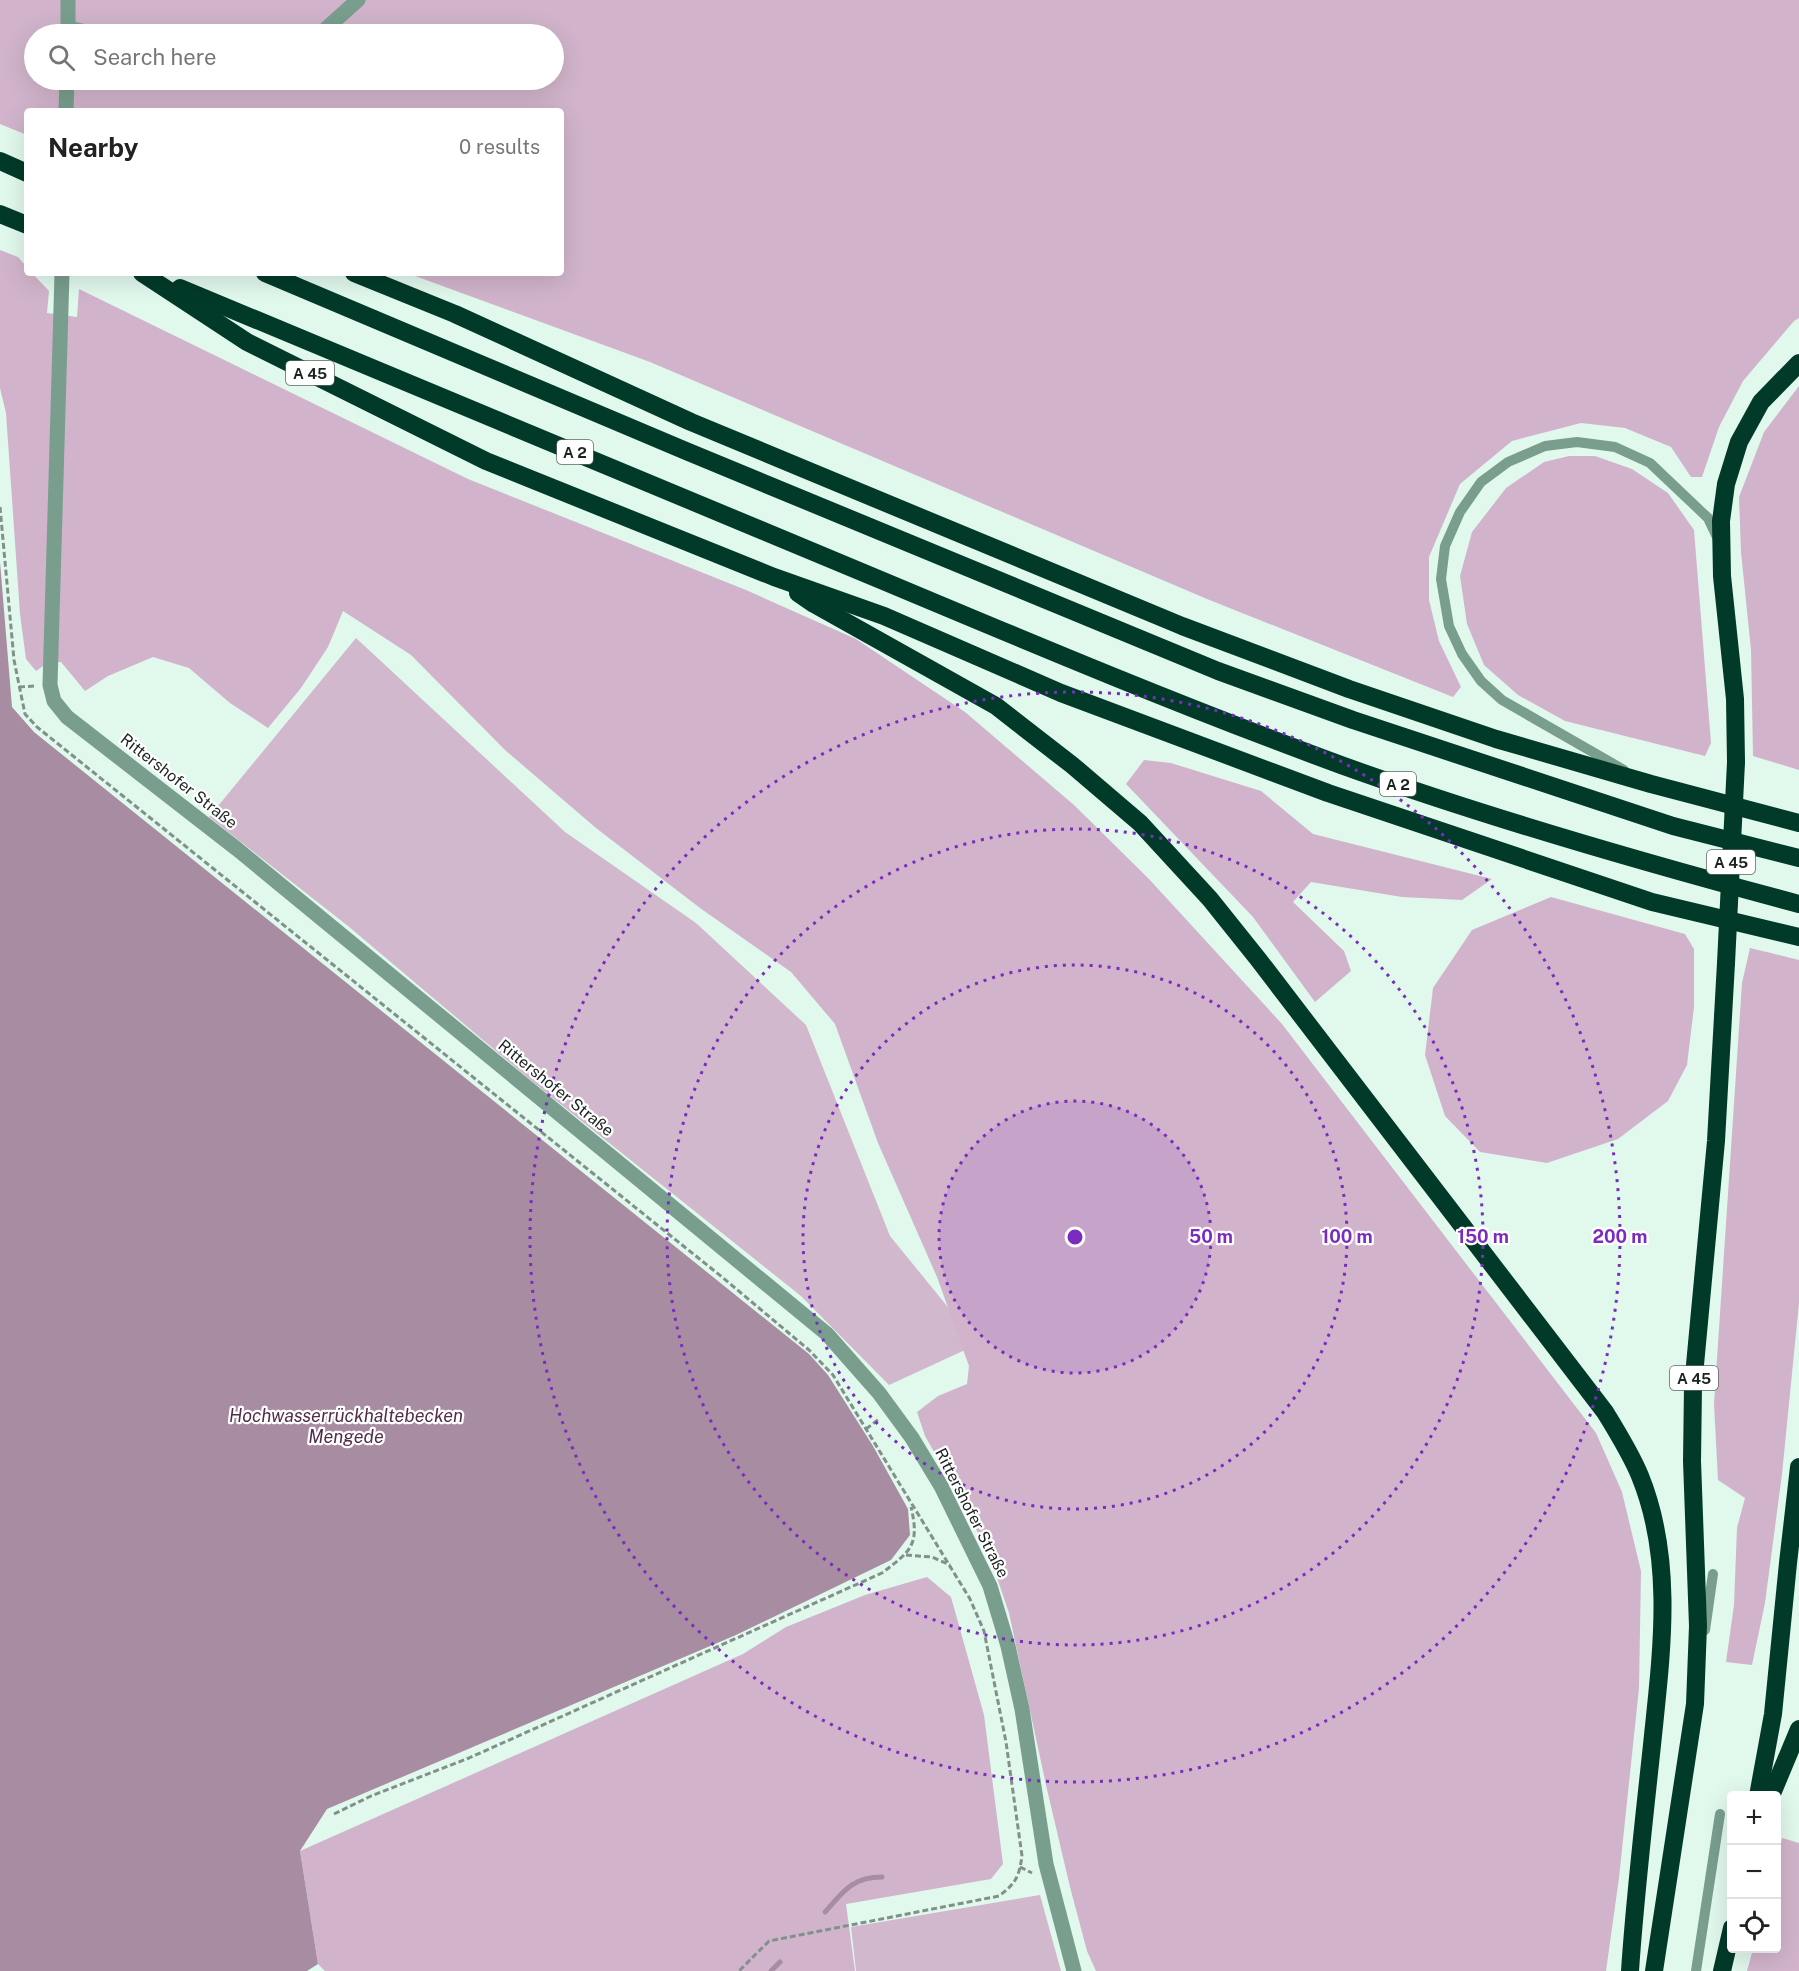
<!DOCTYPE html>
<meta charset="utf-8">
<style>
:root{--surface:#fff;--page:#f2f2f2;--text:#222;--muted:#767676;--line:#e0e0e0}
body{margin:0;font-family:"Public Sans",sans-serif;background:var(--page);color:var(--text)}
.controls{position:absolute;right:18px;bottom:18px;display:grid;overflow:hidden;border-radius:6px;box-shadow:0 6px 24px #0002}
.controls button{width:54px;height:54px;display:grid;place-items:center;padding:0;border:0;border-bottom:2px solid var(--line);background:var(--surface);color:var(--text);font:30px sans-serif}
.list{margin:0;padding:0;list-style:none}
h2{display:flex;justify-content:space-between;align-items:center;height:78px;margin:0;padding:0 24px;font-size:26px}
h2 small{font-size:20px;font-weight:400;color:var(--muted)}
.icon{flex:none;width:33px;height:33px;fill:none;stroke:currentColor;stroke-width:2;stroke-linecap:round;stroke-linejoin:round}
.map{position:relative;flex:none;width:1799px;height:1971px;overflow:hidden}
.search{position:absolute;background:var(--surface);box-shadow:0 6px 24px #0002;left:24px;top:24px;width:540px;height:66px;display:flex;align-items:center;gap:15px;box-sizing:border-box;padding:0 21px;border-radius:33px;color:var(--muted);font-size:22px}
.panel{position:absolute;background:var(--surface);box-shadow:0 6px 24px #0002;left:24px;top:108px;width:540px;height:168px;border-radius:6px}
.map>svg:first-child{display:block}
.green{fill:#d1b8cc}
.forest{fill:#d1b4cb;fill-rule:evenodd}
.water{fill:#a88ca2}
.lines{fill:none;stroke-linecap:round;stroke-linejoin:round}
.stream{stroke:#a88ca2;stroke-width:5}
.path{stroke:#81918a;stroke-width:3;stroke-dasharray:6 3;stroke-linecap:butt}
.lane{stroke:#799e8e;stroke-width:10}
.street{stroke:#799e8e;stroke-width:15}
.highway{stroke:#023a29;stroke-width:18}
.highway-bridge{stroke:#023a29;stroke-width:18}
.ring{fill:none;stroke:#7b2cbf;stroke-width:3;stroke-dasharray:3 6}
.labels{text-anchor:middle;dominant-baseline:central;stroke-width:4.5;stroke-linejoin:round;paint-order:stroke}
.shield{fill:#fff;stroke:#606664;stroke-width:1.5}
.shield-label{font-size:15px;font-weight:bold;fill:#1c2421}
.street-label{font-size:16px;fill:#1c2421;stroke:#fff}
.water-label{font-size:18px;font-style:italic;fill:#532c4d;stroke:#fff}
.centre{fill:#7b2cbf;stroke:#fff;stroke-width:3}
.ring-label{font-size:18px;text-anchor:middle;font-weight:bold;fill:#7b2cbf;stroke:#fff;stroke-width:4.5;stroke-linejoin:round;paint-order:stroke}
</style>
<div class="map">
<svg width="1799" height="1971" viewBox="0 0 1799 1971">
<rect width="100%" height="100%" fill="#e1f8ed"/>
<g class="green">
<path d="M356,638L565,832L696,923L806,1025L890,1236L978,1344L889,1385L801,1296L534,1083L348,926L209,817Z"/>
<path d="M1040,1895L1061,1971H856L851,1927Z"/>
</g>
<g class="forest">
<path d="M0,0H1799V318L1794,321L1743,381L1719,427L1702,477H1691L1671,447L1625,428L1581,423L1512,441L1460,484L1429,557V600L1439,641L1461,687L1453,697L1207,599L650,362L407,273H561V111H27V135L0,124ZM34,34H554V80H34Z"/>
<path d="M0,250L18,257L27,267V273H32L49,291L47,313L77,317L79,289L468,479L746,590L856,639L965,712L1074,805L1149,879L1282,1024L1596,1433L1622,1492L1641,1571L1639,1688L1619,1878L1606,1971H1096L1087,1951L1070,1887L1046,1785L1009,1613L990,1557L961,1499L925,1436L917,1412L938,1396L967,1384L969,1366L937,1277L878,1143L835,1024L791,972L700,908L596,828L505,750L411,655L343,611L328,647L301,688L268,728L230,703L189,668L153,657L108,676L85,691L61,662H49L36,671L26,659L20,614L6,413L0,388Z"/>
<path d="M1799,386V770L1753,756L1751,650L1741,552L1739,497L1764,432Z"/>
<path d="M1569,456H1595L1632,469L1668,493L1694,530L1711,743L1705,756L1565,721L1518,695L1484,665L1467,624L1460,576L1472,532L1506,488L1544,462Z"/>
<path d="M1144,760L1171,763L1261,791L1313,834L1492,879L1462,900L1402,897L1311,882L1293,902L1344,951L1351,971L1315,1002L1253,917L1126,784Z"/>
<path d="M1551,897L1685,934L1694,949V1007L1687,1065L1668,1101L1618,1139L1547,1163L1480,1152L1445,1116L1425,1055L1433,988L1472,930Z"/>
<path d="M1750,948L1799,960V1303L1782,1474L1765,1603L1752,1665L1726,1662L1734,1605L1737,1528L1745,1498L1718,1480L1714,1404L1742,983Z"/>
<path d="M927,1577L951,1597L984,1715L1003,1864L991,1879L846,1904L855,1971H325L318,1964L300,1851L743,1654L786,1627L865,1595Z"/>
<path d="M1782,1838L1799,1843V1971H1747L1753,1949L1776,1948L1777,1860Z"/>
</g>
<path class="water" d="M0,562L12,707L34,732L809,1354L828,1375L873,1446L908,1509L910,1535L891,1560L736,1635L327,1809L300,1851L318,1964L307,1971H0Z"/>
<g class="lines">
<g class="stream">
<path d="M825,1912C843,1892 852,1877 882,1877"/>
<path d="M771,1971L780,1962"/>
</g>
<g class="path">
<path d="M0,507L14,660L25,714L37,727L722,1277L809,1350L833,1375L970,1599L984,1631L1006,1742L1022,1856C1019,1877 1016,1883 999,1896L769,1941L739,1971"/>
<path d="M19,687L35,686"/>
<path d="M866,1429L879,1419"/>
<path d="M906,1555L932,1557L950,1565"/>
<path d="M334,1814L371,1796L469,1758L882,1573C911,1551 920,1545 911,1507"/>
<path d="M1020,1867L1032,1873"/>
</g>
<g class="lane">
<path d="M1624,770L1502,700L1481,681L1462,654L1449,626L1441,579L1445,546L1460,512L1481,482L1508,462L1545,446L1577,442L1615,447L1650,463L1708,518L1717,537"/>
<path d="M1705,1630L1713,1574"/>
<path d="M1696,1971L1720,1814"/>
</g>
<g class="street">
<path d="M68,28L96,34"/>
<path d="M68,34V0"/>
<path d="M320,34L358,0"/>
<path d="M66,111L67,80"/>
<path d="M62,273L50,685L54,701L67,717L237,849L827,1334L879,1393L912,1438L941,1486L990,1586L1008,1646L1022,1709L1046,1864L1074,1971"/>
</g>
<g class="highway">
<path d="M0,161L27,173"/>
<path d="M0,214L27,225"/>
<path d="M142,273L247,342L486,461L774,577L884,616L1061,693L1328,793L1652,902L1799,937"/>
<path d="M265,273L686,451L1218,671L1353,720L1673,826L1799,858"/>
<path d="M354,273L455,314L691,422L1182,626L1349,689L1496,739L1651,784L1799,823"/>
<path d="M180,288C417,385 652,485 888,583C1038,646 1188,709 1341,765C1491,819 1645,863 1799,904"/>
<path d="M798,593L814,604L996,706L1072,765L1140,823L1210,899L1258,959L1605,1412C1618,1433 1631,1454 1640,1476C1675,1562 1661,1656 1652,1745C1644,1820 1635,1896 1630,1971"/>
<path d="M1736,762L1735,699L1722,576L1721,521L1726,484L1739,442L1761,402L1799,363"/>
<path d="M1758,1796L1773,1714L1788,1563L1799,1467"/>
<path d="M1771,1796L1799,1729"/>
<path d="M1654,1971L1695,1704L1698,1626L1692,1461L1693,1386L1716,1141L1726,963"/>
<path d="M1722,1971L1732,1928"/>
</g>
<path class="highway-bridge" d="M1726,963L1736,762"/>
</g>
<circle cx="1075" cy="1237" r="136" fill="#7b2cbf" fill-opacity=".12"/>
<g class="ring">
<circle cx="1075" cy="1237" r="136"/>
<circle cx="1075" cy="1237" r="272"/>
<circle cx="1075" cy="1237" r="408"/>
<circle cx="1075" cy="1237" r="545"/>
</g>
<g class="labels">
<g class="shield">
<rect x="286" y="361" width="48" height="24" rx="4.5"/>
<rect x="557" y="440" width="36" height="24" rx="4.5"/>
<rect x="1380" y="772" width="36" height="24" rx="4.5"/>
<rect x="1707" y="850" width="48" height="24" rx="4.5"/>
<rect x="1670" y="1366" width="48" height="24" rx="4.5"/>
</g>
<g class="shield-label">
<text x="310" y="373">A 45</text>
<text x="575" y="452">A 2</text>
<text x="1398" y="784">A 2</text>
<text x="1731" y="862">A 45</text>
<text x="1694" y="1378">A 45</text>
</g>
<g class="street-label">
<text transform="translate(179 781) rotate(38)">Rittershofer Straße</text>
<text transform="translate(556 1088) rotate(39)">Rittershofer Straße</text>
<text transform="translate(972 1513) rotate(63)">Rittershofer Straße</text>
</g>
<g class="water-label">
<text x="346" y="1415">Hochwasserrückhaltebecken<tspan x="346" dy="21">Mengede</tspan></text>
</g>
</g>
<circle cx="1075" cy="1237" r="9" class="centre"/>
<g class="ring-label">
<text x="1211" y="1243">50 m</text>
<text x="1347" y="1243">100 m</text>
<text x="1483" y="1243">150 m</text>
<text x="1620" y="1243">200 m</text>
</g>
</svg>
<div class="controls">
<button>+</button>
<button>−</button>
<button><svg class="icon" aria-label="locate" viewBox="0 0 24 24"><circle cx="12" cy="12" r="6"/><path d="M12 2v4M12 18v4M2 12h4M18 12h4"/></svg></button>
</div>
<div class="search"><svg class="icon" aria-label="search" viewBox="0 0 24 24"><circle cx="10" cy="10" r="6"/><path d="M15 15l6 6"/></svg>Search here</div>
<section class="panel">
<h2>Nearby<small>0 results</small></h2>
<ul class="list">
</ul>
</section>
</div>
